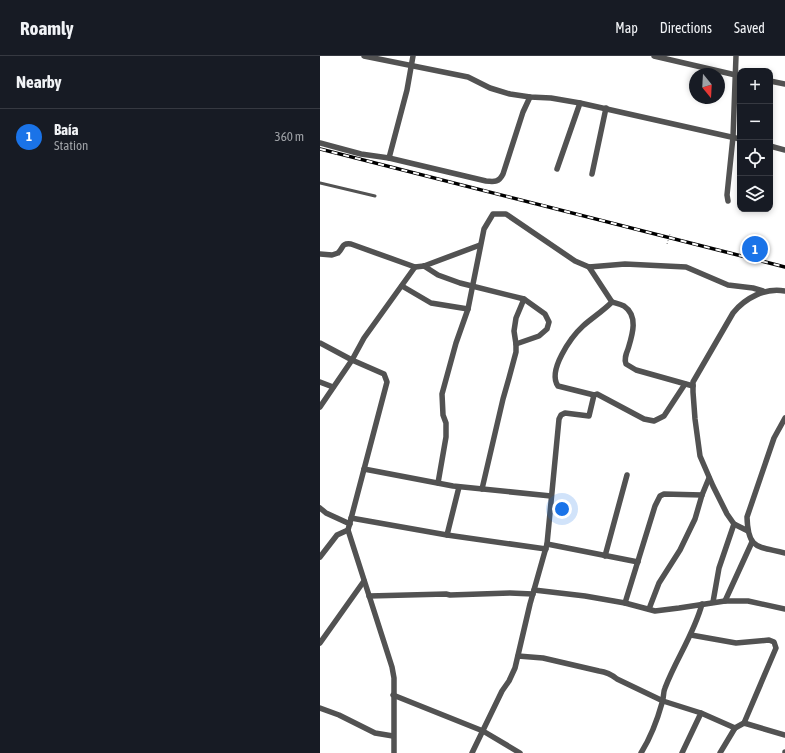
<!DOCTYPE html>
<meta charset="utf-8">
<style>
:root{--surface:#171b24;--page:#20242c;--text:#f1f3f6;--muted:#9ea1a6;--line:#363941;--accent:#1a73e8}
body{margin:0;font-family:"Asap Condensed",sans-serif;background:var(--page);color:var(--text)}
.controls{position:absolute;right:12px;top:12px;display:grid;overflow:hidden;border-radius:8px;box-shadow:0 2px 6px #0003}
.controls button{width:36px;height:36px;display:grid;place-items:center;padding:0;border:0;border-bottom:1px solid var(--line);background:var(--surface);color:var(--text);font:20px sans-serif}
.compass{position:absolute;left:369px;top:12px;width:36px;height:36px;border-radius:50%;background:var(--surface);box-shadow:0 2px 6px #0003;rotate:162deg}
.you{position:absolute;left:242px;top:453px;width:14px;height:14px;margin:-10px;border:3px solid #fff;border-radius:50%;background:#1a73e8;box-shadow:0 0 0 6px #1a73e833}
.badge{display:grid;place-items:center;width:26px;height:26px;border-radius:50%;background:var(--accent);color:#fff;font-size:13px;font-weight:700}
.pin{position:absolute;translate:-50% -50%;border:2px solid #fff;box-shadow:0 1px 4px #0006}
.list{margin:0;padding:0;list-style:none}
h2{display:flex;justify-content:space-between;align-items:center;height:52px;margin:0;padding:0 16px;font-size:17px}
h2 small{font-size:13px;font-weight:400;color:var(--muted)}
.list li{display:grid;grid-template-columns:26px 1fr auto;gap:12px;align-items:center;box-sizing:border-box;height:56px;padding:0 16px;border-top:1px solid var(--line)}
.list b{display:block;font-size:15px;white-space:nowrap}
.list p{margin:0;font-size:13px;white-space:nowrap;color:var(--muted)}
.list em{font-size:13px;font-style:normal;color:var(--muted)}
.icon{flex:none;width:22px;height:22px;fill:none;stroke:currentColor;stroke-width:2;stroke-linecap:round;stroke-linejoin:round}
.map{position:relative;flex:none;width:465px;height:697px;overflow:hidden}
header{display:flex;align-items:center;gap:24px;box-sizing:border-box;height:56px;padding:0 20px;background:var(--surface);border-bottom:1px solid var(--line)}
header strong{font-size:19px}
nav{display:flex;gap:22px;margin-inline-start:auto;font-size:14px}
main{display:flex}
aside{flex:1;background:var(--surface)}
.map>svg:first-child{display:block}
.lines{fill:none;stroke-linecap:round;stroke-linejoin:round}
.path{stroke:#747474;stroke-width:1;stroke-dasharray:1 2;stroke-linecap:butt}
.service{stroke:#525252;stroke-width:3}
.minor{stroke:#525252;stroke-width:5.5}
.rail-casing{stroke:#000;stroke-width:3.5}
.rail{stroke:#fff;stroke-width:2;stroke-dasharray:6;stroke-linecap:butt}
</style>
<header>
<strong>Roamly</strong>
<nav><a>Map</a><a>Directions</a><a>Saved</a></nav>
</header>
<main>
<aside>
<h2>Nearby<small></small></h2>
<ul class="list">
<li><span class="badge">1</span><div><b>Baía</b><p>Station</p></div><em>360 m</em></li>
</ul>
</aside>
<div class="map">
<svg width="465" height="697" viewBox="0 0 465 697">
<rect width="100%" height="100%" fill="#fff"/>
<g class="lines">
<path class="path" d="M347,188L350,178"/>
<path class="service" d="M0,127L55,140"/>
<g class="minor">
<path d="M44,0L148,21L170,32L190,38L210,41L231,42L260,47L420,83"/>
<path d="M334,0L420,20"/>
<path d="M450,25L465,28"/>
<path d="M0,87L41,98L69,102L166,125C175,126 179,126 183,118L203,56L210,41"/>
<path d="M450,90L465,94"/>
<path d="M69,102L87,34L93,0"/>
<path d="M237,113L260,47"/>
<path d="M272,118L286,52"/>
<path d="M408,145L407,139L413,81L416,0"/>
<path d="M0,198L12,199L18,197C24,191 21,187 31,188L95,211"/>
<path d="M104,210L118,219L140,227L204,243L225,258L229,266L227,273L219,280L196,288"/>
<path d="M269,211L292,246C295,247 300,248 304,250C319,260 312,280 308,293C306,298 304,303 306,308L316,314L373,330"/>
<path d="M82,230L111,247L148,253"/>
<path d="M292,246C283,255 272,262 263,270C251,281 227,315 238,330L274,339L277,338L324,363L334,365L344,360L365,328"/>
<path d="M0,287L32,304L64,318L67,326L28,474L72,611L74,622V697"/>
<path d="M0,326L13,331"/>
<path d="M0,351L32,304L44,282L95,211L104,210L160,189"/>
<path d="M465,362L454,382L427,461C428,494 437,490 465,497"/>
<path d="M44,413L133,430L231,440"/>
<path d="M118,427L126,381V367L123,359L122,338L136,287L148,253L164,173L173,158H186L255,205L269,211L305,208L366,211L408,229L433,232L443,235"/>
<path d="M162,433L183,343L189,322L196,296V288L194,275L196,262L204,243"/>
<path d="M0,452L6,457L30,468"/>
<path d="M31,462L127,479L226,493"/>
<path d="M428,475L414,468L407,458L393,430L380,400L375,363L373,336V326L413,257C425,242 446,231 465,235"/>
<path d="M127,479L139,431"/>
<path d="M227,488L318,506"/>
<path d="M285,500L307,419"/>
<path d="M0,501L17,479L28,474"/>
<path d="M214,534L265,540L305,547L335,555L359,552L405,545H428L465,553"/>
<path d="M49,540L126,538L130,539L190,537L213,538"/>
<path d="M405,545L432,486"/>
<path d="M393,546L399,512L414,468"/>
<path d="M305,547L335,450L340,440L344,438L382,439"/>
<path d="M329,553L339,527L360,494L375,463L382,439L389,422"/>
<path d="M371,579L416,587L449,584L454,586L456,592L424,667"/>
<path d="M0,587L44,525"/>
<path d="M198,600L223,602L279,615C287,616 291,618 297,623L343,645L381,657L362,697"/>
<path d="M73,639L163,675L200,697"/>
<path d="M0,652L19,659L55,677L73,680"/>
<path d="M381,657L415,672L400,697"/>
<path d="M415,672L424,667L465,679"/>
<path d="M152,697L182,635L189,625L195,612L210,548L227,488L239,363L241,359L245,357L269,360L274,339"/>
<path d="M321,697C331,681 337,665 342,647C344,642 343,636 345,632C356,603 374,578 382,548"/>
<path d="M465,697V696"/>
</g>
<g class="rail-casing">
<path id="rail" d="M0,93L465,211"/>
</g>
<use href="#rail" class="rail"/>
</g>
</svg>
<div class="controls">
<button>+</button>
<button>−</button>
<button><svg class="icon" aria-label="locate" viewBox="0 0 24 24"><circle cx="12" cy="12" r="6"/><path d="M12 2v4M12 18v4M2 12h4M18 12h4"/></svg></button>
<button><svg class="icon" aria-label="layers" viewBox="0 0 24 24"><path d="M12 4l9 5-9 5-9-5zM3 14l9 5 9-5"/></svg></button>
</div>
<svg class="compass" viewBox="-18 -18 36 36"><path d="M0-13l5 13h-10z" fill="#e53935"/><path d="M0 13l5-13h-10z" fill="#9ea1a6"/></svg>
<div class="you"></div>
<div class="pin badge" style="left:435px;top:193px">1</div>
</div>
</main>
